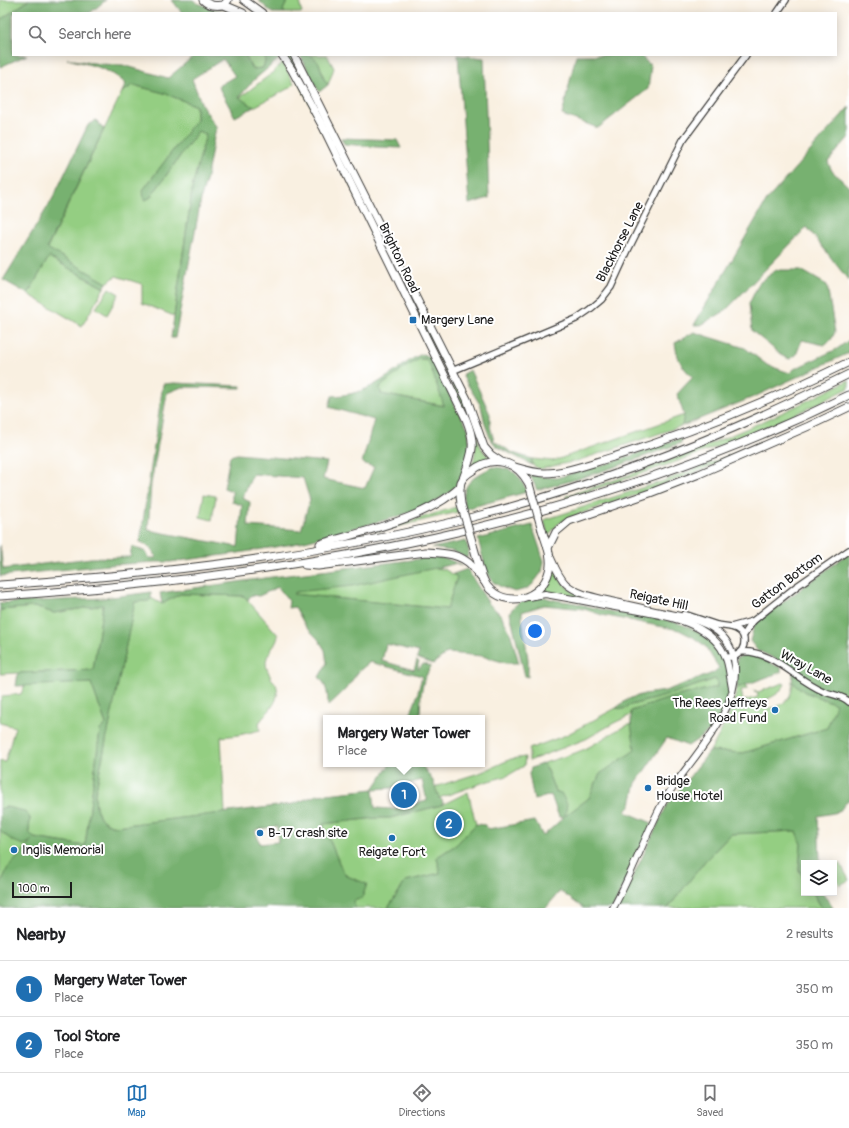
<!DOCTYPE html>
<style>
:root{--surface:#fff;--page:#f2f2f2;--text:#202124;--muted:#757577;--line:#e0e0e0;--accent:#1f6fb2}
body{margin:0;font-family:Pangolin,sans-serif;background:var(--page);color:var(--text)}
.controls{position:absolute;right:12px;bottom:12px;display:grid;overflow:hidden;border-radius:0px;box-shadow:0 2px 10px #0003}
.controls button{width:36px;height:36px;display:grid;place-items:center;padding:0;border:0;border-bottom:1px solid var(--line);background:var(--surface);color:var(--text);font:20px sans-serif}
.scale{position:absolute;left:12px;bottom:10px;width:60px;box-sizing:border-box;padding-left:4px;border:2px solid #1c1c1c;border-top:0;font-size:11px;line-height:14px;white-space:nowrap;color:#1c1c1c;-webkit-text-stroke:3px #fff;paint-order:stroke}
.you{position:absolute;left:535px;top:631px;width:14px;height:14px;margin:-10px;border:3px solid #fff;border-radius:50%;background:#1a73e8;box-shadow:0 0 0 6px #1a73e833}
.badge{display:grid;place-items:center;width:26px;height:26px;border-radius:50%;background:var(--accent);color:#fff;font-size:13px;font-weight:700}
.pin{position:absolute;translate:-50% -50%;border:2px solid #fff;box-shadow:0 1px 4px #0006}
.popup{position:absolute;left:323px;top:715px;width:162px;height:52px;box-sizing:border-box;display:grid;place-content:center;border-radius:0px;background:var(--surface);filter:drop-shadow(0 1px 3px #0005);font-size:13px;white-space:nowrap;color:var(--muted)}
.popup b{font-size:15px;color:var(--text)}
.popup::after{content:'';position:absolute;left:50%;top:100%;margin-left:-8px;border:8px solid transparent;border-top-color:var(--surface)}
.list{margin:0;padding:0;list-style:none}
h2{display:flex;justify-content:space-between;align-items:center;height:52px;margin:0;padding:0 16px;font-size:17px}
h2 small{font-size:13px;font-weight:400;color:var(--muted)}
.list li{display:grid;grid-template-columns:26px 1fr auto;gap:12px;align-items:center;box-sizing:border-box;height:56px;padding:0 16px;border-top:1px solid var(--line)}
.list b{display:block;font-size:15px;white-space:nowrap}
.list p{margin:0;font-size:13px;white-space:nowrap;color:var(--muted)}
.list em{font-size:13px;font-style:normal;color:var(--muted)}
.icon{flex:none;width:22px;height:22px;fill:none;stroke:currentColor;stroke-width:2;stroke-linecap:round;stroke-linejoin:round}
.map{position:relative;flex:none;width:849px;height:908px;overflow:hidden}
.search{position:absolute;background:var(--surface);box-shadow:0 2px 10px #0003;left:12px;right:12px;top:12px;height:44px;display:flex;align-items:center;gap:10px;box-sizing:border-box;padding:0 14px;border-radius:0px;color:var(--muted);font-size:15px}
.sheet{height:164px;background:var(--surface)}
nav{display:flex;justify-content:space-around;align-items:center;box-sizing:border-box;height:56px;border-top:1px solid var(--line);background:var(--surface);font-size:11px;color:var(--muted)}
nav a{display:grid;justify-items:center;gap:2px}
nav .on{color:var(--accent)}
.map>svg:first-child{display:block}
.green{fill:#94ce82;stroke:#58754f}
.forest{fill:#77b170;stroke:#4a6646;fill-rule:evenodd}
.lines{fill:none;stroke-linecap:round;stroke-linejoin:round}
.secondary-casing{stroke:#3d3c3a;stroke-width:8}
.primary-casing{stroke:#3d3c3a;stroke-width:8}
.highway-casing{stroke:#3d3c3a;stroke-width:9}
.secondary{stroke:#fff;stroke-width:5.5}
.primary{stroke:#fff;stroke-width:6}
.highway{stroke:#fff;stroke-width:7}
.highway-bridge-casing{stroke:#3d3c3a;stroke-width:9;stroke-linecap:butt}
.highway-bridge{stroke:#fff;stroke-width:7}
.poi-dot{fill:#1f6fb2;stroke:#fff;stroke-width:1.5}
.labels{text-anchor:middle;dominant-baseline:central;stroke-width:4;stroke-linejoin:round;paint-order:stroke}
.street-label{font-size:13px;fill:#1c1c1c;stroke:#fff}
.poi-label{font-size:13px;fill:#1c1c1c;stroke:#fff;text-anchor:start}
</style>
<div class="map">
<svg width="849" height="908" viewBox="0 0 849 908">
<rect width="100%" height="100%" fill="#fff"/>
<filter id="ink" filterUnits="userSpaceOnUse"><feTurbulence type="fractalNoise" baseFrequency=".025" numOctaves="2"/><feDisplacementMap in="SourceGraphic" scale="8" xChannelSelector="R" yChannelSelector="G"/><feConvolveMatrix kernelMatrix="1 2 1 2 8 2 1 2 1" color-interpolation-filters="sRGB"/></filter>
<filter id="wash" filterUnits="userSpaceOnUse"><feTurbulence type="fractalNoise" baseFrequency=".012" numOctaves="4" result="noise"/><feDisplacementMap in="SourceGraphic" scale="16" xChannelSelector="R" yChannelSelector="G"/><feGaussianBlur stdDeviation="0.9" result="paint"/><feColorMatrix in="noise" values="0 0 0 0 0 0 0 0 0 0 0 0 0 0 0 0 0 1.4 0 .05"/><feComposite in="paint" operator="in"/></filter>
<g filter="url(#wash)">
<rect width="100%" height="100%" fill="#f9f0e1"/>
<g class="green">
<path d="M0,0H29L0,20Z"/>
<path d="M288,0H301L300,6L302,13H285L283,10Z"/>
<path d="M245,55H265V61L263,68L252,69Z"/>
<path d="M285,55H291L464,399C467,407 471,415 473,423C477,437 479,451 492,459L472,467C479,442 475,433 465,410Z"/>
<path d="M311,55H327L334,68L328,85L324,79L319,63Z"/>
<path d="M283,62L294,84L291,87L254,107L239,98L271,74Z"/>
<path d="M133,85L164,93L196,106V120L143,190L144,200L150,198L198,131L206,134L193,184L174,316L142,303V284L116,276L107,283L47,249L122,92Z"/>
<path d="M49,257L104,288L82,326L28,294Z"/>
<path d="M109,288L119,294L107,315L96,308Z"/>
<path d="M419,359H426L430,365L445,406L381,394L380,387L401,370Z"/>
<path d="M849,380V388C759,435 663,468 566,498V496C663,465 758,427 849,380Z"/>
<path d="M684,415L682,426L577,461L540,469L532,465V459L553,461Z"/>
<path d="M791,432L709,467L636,495L570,517L558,524L548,536L544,520L666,480Z"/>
<path d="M204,494L216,496L212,520L200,517Z"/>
<path d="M456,507L458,512L375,532Z"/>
<path d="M434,568L444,569L457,577L447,609L292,594L296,592Z"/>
<path d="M554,569C563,585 567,590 585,597V599L543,592L542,590L548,584Z"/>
<path d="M180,594L244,596L278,635C278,645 266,652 266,663C266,668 269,673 271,678C273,681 277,684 277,688C280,702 266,713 259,723L260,730L239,735L221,737L225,813L117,826C99,824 95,811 95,794L135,601H148L151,598L162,604Z"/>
<path d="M103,605L93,670L18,673L0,674V610L34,607L54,613Z"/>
<path d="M715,679L717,682V687L673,697L631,711V715L614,723L586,739L529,761V749L566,735L616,708L623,709L631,705L662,697Z"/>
<path d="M792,682L805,692L837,704L827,728L743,753L710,751C722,730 733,711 737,688L746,685L747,689L741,690L743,701L758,697L757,692L755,693L754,690L758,692L783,683L785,684C781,692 775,696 767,699L765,708C779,710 795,698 792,682Z"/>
<path d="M91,683L106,724L100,730L85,846L34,838L0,886V831L13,841L29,832L30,818L6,807L0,809V761L5,762L15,727L0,723V701L3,696L21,694L25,685Z"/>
<path d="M631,724L636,750L600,774L589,798L565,817L544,763C558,758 572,755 585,749C601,741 614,730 631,724Z"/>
<path d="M525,757L524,766L507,776L485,782L439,798L435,787L482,772L511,759Z"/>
<path d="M468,792L476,824L456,845L437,857L441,873L406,881L388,908H355L354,901L353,879L347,876L342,870L323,824L376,818H390L442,805Z"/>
<path d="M796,831L801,844L799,870L804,879V893H813L822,908H668L704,862L731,834Z"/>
<path d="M840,863L849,880L840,885L834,875V866Z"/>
</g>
<g class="forest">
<path d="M29,0H106L90,13H13V55H27L0,67V20Z"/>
<path d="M172,0H193L197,3L217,10L234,13H182Z"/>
<path d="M258,0H288L283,10L285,13H272Z"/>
<path d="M195,55H245L252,69L263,68L265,61V55H276L279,59L255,79L239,97L254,107L235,117L218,86L235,76L223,59L192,79L202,105L217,128L215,132L206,181L202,194L175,338H171L193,184L206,134L198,131L150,198L144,200L143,190L196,120V106L164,93L133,85L122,92L126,84C108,67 90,65 67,59L101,64L123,65L168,78Z"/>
<path d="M300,55H311L319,63L324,79L328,85L319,92Z"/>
<path d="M458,55L484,58L489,198L469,204Z"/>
<path d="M576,55H640L651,66L648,89L598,128L562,115Z"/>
<path d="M849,107V137L828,162L832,171L849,187V281L807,227L725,311L701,325H694L767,200Z"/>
<path d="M96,120L104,129L47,248L107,283L104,288L49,257L28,294L3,280L53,198L88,125Z"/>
<path d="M341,138L397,140L401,148L377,147L344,144Z"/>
<path d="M776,270H801L827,285L835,332L831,340L824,345L802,340L796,355L790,359L784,357L752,331L749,304L759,283Z"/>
<path d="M694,332L745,348L767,365L790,373L794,369L837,349L849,340V353L756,396L682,426L684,415L677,394L693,377C681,367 677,358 675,343Z"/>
<path d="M423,354L433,359L454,404L468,428L470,448L463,473L455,487L447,494L428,506L397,517L293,544L232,554L170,562H156L109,565L0,576V545L3,569L91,558L130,557L132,546L146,552L149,558H156C154,549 148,546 140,542L163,384L174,383L241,386V388L182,387L167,393L151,484L148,530L238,547L242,505L232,502V491L224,488L230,456L237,454L327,462L323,479L365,488L374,467L362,463L374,420L329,407L332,396C360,395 374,386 397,370C405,364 413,357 423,354ZM419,359H426L430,365L444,406L381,394L380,387L401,370ZM253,474L303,478L310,500L301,530L248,526L250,502L242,498Z"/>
<path d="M470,370L490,414V426L494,441L513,453L532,459V465L496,446L490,438L485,424L481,406L463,377L464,373Z"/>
<path d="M681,438V443C633,461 586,478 537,490L530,475L556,478L616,461Z"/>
<path d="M493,467C513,468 519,473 527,492L465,509C459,485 473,476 493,467Z"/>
<path d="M532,525L544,561L542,572L532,585L526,589L515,592L501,587L493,582L486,570L478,539Z"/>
<path d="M466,541L469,551L467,558L452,551L432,548Z"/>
<path d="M849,553V799L839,812L818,816L820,860L819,863H804V879L799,870L801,844L796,831L731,834L705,861L668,908H618L667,805L710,751L743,753L827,728L836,704L805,692L792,682L794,668L757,650L750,641L755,623Z"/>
<path d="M436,557L450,560L462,566L454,564L352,586L296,592L293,594L447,609L457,577L453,574L467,569L489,604L501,615L510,632L519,663H506L482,656L447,653L433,664L417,658L419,652L386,644L382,661L414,670L417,660L419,662L418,664V670L423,664L431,666L424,680L421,694L420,718H409L416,700L422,676L370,662L359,671L345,690L328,706C328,695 327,685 319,677L327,663L325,650L318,639L306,627L295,607L288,608L289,601L278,587L259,596L251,595L248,600L244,596L180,594L162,604L160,593L272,577Z"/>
<path d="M151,592V599L149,601L135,602L95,794C95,811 99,824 117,826L293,804L317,795L373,789L390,764H421L433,781L439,798L442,800L443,803L442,805L390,818H376L323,824L342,870L347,876L367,884L362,898L354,901L355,908H286L265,907V908H0V886L7,869L33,840L24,845L13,841L0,831V809L6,807L25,811L30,818L29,832L34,838L85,846L100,730L106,724L91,683L16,686L18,673L93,670L103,605L54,613L34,607L0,610V603L104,598ZM422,780L427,801L393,809L375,808L373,789L391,788ZM277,826L278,842L260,844L255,830Z"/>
<path d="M545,597C554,601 565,601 575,603C588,606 601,610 614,612C650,618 693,617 718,650C726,661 729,677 733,690L713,733L710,731L688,746L667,738L636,783L631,804L626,812L652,823L613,908H583L560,891L546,908H388L406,881L440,873L437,857L456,845L476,824L485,825L488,829L535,821L543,836L564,817H559L551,795L534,800L529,774L531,768L544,763L555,791L561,793L567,804L565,816L589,798L600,774L635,750L631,724V711L673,697L717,687V682L715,679L662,697L631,705L623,709L616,708L628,699L644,694L665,691L713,673L719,668L705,646L693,637L679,630L602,615L584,609L544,605L522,612V619L528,659V677L525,676L510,613C516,599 532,598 545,597Z"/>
<path d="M749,653L781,668V672L737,688V658Z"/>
<path d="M813,893H823L833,908H822Z"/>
</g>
</g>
<g filter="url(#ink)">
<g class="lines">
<g class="secondary-casing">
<g id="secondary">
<path d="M777,13L786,0"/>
<path d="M452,371L576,319L589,310L601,300L611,287L628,250L683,140L746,55"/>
<path d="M684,614L717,625L731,627L753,621"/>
<path d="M744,635L753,621L797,586L849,550"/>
<path d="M740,652C772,649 796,680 823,691C831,695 843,695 849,702"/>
<path d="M729,657H734C748,649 748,631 731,627"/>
</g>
</g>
<g class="primary-casing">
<g id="primary">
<path d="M551,558C555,567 559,577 566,584C579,595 595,597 611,601C626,604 640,608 655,611C686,617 727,622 734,659C744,712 686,761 662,804C644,838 632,874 613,908"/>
<path d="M529,597L545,594L562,597C580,600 598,604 615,607C649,613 700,617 721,648C729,660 729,674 732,688"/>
</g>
</g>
<g class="highway-casing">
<g id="highway">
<path d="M203,0C209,6 216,6 224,5L228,0"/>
<path d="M244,0L262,13"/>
<path d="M224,5L243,13"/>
<path d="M282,55L292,70L323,127L466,419C476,443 473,452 464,476"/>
<path d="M294,55L467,399L484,447L491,455L500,461"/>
<path d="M515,467C525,470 535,473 545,473C567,473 591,463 613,457C694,432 773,399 849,362"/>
<path d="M461,504C460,497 459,489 461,482C463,477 467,474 472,471C493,454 517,461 529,484"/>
<path d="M320,544C364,531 426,519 460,487"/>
<path d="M473,545C477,557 480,576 487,586C505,609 542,600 549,571C553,558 546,543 542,530"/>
<path d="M548,548L556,532L569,521L650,493L699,474L809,426L849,407"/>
<path d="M305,565L318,566L426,552C442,553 460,553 472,566C476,571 480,577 484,581"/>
<path d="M0,585C159,574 319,556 473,517C604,484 728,435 849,374"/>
<path d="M0,596C292,577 585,525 849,395"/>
</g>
</g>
<use href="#secondary" class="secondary"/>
<use href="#primary" class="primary"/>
<use href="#highway" class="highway"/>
<g class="highway-bridge-casing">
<g id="highway-bridge">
<path d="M529,484L542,530"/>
<path d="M461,504L473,545"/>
</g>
</g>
<use href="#highway-bridge" class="highway-bridge"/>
</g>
</g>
<g class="poi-dot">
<rect x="409" y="316" width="8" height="8" rx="2"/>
<circle cx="775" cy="710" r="4"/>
<circle cx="648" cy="788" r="4"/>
<circle cx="260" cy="833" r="4"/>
<circle cx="392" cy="838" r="4"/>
<circle cx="14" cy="850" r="4"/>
</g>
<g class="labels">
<g class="street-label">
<text transform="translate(620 242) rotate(-63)">Blackhorse Lane</text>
<text transform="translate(399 258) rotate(64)">Brighton Road</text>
<text transform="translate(787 581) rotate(-37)">Gatton Bottom</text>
<text transform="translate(659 600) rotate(12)">Reigate Hill</text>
<text transform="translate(806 667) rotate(29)">Wray Lane</text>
</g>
<g class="poi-label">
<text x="421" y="320">Margery Lane</text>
<text x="767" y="703" text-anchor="end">The Rees Jeffreys<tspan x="767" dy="15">Road Fund</tspan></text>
<text x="656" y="781">Bridge<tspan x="656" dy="15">House Hotel</tspan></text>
<text x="268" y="833">B-17 crash site</text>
<text x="22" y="850">Inglis Memorial</text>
<text x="392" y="852" text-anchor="middle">Reigate Fort</text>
</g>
</g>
</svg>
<div class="controls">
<button><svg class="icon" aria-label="layers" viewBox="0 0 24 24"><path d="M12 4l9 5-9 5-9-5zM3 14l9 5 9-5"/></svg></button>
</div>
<div class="scale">100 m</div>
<div class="you"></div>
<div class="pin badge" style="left:404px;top:795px">1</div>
<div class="popup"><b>Margery Water Tower</b>Place</div>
<div class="pin badge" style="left:449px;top:824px">2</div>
<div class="search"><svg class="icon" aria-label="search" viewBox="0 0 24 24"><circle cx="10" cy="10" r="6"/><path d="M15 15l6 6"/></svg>Search here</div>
</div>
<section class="sheet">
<h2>Nearby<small>2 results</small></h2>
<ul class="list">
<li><span class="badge">1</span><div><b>Margery Water Tower</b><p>Place</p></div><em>350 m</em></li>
<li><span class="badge">2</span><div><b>Tool Store</b><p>Place</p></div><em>350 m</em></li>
</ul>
</section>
<nav>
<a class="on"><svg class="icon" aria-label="map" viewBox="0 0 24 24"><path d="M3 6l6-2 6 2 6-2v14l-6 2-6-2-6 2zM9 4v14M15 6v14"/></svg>Map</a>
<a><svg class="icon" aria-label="directions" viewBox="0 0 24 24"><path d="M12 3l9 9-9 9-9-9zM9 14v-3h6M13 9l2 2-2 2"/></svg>Directions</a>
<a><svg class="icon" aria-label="saved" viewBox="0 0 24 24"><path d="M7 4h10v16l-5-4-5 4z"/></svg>Saved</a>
</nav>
